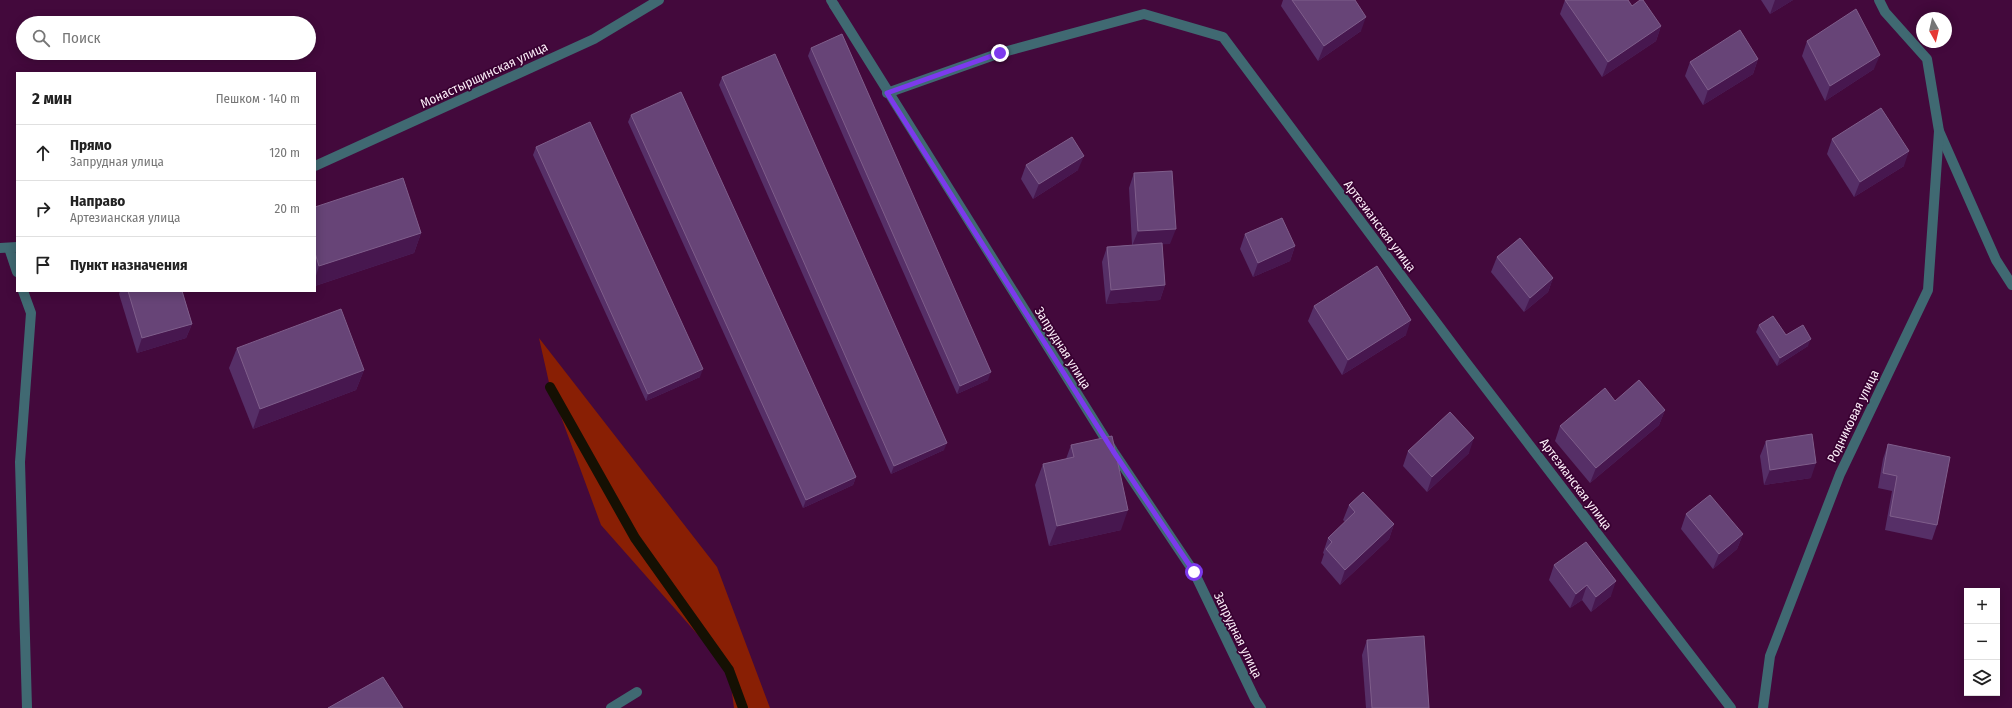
<!DOCTYPE html>
<html lang="ru">
<meta charset="utf-8">
<style>
:root{--surface:#fff;--page:#f2f2f2;--text:#222;--muted:#767676;--line:#e0e0e0}
body{margin:0;font-family:"Fira Sans Condensed",sans-serif;background:var(--page);color:var(--text)}
.controls{position:absolute;right:12px;bottom:12px;display:grid;overflow:hidden;border-radius:0px;box-shadow:0 2px 10px #0003}
.controls button{width:36px;height:36px;display:grid;place-items:center;padding:0;border:0;border-bottom:1px solid var(--line);background:var(--surface);color:var(--text);font:20px sans-serif}
.compass{position:absolute;left:1916px;top:12px;width:36px;height:36px;border-radius:50%;background:var(--surface);box-shadow:0 2px 10px #0003;rotate:172deg}
.stop{position:absolute;width:12px;height:12px;margin:-9px;border:3px solid #7c3aed;border-radius:50%;background:#fff}
.stop.end{background:#7c3aed;border-color:#fff;box-shadow:0 1px 4px #0008}
.list{margin:0;padding:0;list-style:none}
h2{display:flex;justify-content:space-between;align-items:center;height:52px;margin:0;padding:0 16px;font-size:17px}
h2 small{font-size:13px;font-weight:400;color:var(--muted)}
.list li{display:grid;grid-template-columns:26px 1fr auto;gap:12px;align-items:center;box-sizing:border-box;height:56px;padding:0 16px;border-top:1px solid var(--line)}
.list b{display:block;font-size:15px;white-space:nowrap}
.list p{margin:0;font-size:13px;white-space:nowrap;color:var(--muted)}
.list em{font-size:13px;font-style:normal;color:var(--muted)}
.icon{flex:none;width:22px;height:22px;fill:none;stroke:currentColor;stroke-width:2;stroke-linecap:round;stroke-linejoin:round}
.map{position:relative;flex:none;width:2012px;height:708px;overflow:hidden}
.search{position:absolute;background:var(--surface);box-shadow:0 2px 10px #0003;left:16px;top:16px;width:300px;height:44px;display:flex;align-items:center;gap:10px;box-sizing:border-box;padding:0 14px;border-radius:22px;color:var(--muted);font-size:15px}
.panel{position:absolute;background:var(--surface);box-shadow:0 2px 10px #0003;left:16px;top:72px;width:300px;height:220px;border-radius:0px}
.map>svg:first-child{display:block}
.forest{fill:#891f04}
.lines{fill:none;stroke-linecap:round;stroke-linejoin:round}
.stream{stroke:#151003;stroke-width:10}
.service{stroke:#406972;stroke-width:10}
.minor{stroke:#406972;stroke-width:10}
.wall{fill:#562f67}
.shaded-wall{fill:#47174f}
.building{fill:#674477;stroke:#7f5e8b}
.route{stroke:#7c3aed;stroke-width:5}
.labels{text-anchor:middle;dominant-baseline:central;stroke-width:3.5;stroke-linejoin:round;paint-order:stroke}
.street-label{font-size:13px;fill:#fcedf8;stroke:#380031}
</style>
<div class="map">
<svg width="2012" height="708" viewBox="0 0 2012 708">
<rect width="100%" height="100%" fill="#43093c"/>
<path class="forest" d="M539,338L717,567L770,708H734L729,670L601,525L550,387Z"/>
<g class="lines">
<path class="stream" d="M550,387L635,538L729,670L743,708"/>
<g class="service">
<path d="M1879,0L1885,12L1927,59L1939,131L1996,260L2012,285"/>
<path d="M834,5L1113,451L1194,572L1255,699L1261,708"/>
<path d="M887,93L1000,53L1144,14L1223,37L1465,361L1731,708"/>
<path d="M9,248L17,272"/>
<path d="M23,291L31,313L20,462L27,708"/>
<path d="M1763,708L1770,656L1840,474L1928,290L1939,131"/>
</g>
<g class="minor">
<path d="M831,0L834,5"/>
<path d="M315,166L594,39L659,0"/>
<path d="M0,248L17,247"/>
<path d="M611,708L637,692"/>
</g>
</g>
<g class="wall">
<path d="M1283,0H1355L1361,31L1318,61L1281,6Z"/>
<path d="M1565,0L1632,6L1661,26L1656,41L1602,77L1560,14Z"/>
<path d="M1761,0H1793L1770,14Z"/>
<path d="M1807,41L1874,69L1825,101L1802,56Z"/>
<path d="M811,48L988,380L957,394L808,56Z"/>
<path d="M1758,59L1753,74L1703,105L1685,76L1690,62Z"/>
<path d="M722,77L944,450L891,474L719,85Z"/>
<path d="M631,115L856,477L853,485L803,508L628,122Z"/>
<path d="M1832,139L1904,166L1854,197L1827,154Z"/>
<path d="M536,147L700,377L646,401L533,155Z"/>
<path d="M1026,165L1078,170L1033,199L1021,179Z"/>
<path d="M1134,173L1170,244H1162L1165,285L1160,300L1106,304L1102,262L1107,247L1132,245L1129,188Z"/>
<path d="M315,207L421,233L414,253L315,286Z"/>
<path d="M1245,234L1295,246L1290,261L1253,277L1240,249Z"/>
<path d="M1497,257L1553,278L1548,292L1524,312L1491,272Z"/>
<path d="M120,291H182L192,324L186,338L137,353L119,294Z"/>
<path d="M1314,306L1406,335L1342,375L1308,321Z"/>
<path d="M1759,325L1808,346L1777,366L1756,332Z"/>
<path d="M237,348L364,370L356,390L253,429L229,368Z"/>
<path d="M1615,401L1665,410L1659,425L1590,483L1555,441L1560,426Z"/>
<path d="M1766,441L1811,478L1764,485L1760,456Z"/>
<path d="M1888,444L1937,525L1932,540L1885,530L1892,491L1878,488L1883,459Z"/>
<path d="M1071,445L1121,530L1049,546L1035,485L1043,464L1066,459Z"/>
<path d="M1408,451L1469,453L1427,492L1403,466Z"/>
<path d="M1349,505L1394,524L1389,539L1340,585L1321,563L1324,554L1323,553L1328,538L1345,522L1343,520Z"/>
<path d="M1686,514L1743,534L1737,549L1713,569L1681,529Z"/>
<path d="M1554,565L1611,596L1591,612L1582,600L1570,608L1549,580Z"/>
<path d="M1367,640L1429,708H1366L1362,655Z"/>
</g>
<g class="shaded-wall">
<path d="M1775,0H1793L1770,14Z"/>
<path d="M1366,17L1361,31L1318,61L1324,46Z"/>
<path d="M1661,26L1656,41L1602,77L1608,62Z"/>
<path d="M1880,55L1874,69L1825,101L1830,86Z"/>
<path d="M1758,59L1753,74L1703,105L1708,90Z"/>
<path d="M1909,151L1904,166L1854,197L1860,182Z"/>
<path d="M1084,156L1078,170L1033,199L1039,184Z"/>
<path d="M1176,229L1170,244L1132,246L1138,231Z"/>
<path d="M421,233L414,253L315,286V279L319,266Z"/>
<path d="M1295,246L1290,261L1253,277L1258,263Z"/>
<path d="M1553,278L1548,292L1524,312L1530,298Z"/>
<path d="M1165,285L1160,300L1106,304L1111,290Z"/>
<path d="M1411,320L1406,335L1342,375L1348,360Z"/>
<path d="M192,324L186,338L137,353L142,338Z"/>
<path d="M1811,339L1808,346L1777,366L1780,358Z"/>
<path d="M703,369L700,377L646,401L648,394Z"/>
<path d="M364,370L356,390L253,429L260,409Z"/>
<path d="M991,372L988,380L957,394L960,386Z"/>
<path d="M1665,410L1659,425L1590,483L1596,468Z"/>
<path d="M1474,438L1469,453L1427,492L1432,477Z"/>
<path d="M947,443L944,450L891,474L894,466Z"/>
<path d="M1816,463L1811,478L1764,485L1770,470Z"/>
<path d="M856,477L853,485L803,508L806,500Z"/>
<path d="M1128,510L1121,530L1049,546L1057,526Z"/>
<path d="M1394,524L1389,539L1340,585L1345,570Z"/>
<path d="M1743,534L1737,549L1713,569L1719,554Z"/>
<path d="M1616,581L1611,596L1591,612L1596,597Z"/>
<path d="M1587,585L1582,600L1570,608L1576,594Z"/>
</g>
<g class="building">
<path d="M1292,0H1355L1366,17L1324,46Z"/>
<path d="M1565,0H1628L1632,6L1640,0H1643L1661,26L1608,62Z"/>
<path d="M1856,9L1880,55L1830,86L1807,41Z"/>
<path d="M1740,30L1758,59L1708,90L1690,62Z"/>
<path d="M842,34L991,372L960,386L811,48Z"/>
<path d="M775,54L947,443L894,466L722,77Z"/>
<path d="M681,92L856,477L806,500L631,115Z"/>
<path d="M1881,108L1909,151L1860,182L1832,139Z"/>
<path d="M590,122L703,369L648,394L536,147Z"/>
<path d="M1072,137L1084,156L1039,184L1026,165Z"/>
<path d="M1172,171L1176,229L1138,231L1134,173Z"/>
<path d="M403,178L421,233L319,266L315,253V207Z"/>
<path d="M1282,218L1295,246L1258,263L1245,234Z"/>
<path d="M1520,238L1553,278L1530,298L1497,257Z"/>
<path d="M1162,243L1165,285L1111,290L1107,247Z"/>
<path d="M1377,266L1411,320L1348,360L1314,306Z"/>
<path d="M128,291H182L192,324L142,338Z"/>
<path d="M341,309L364,370L260,409L237,348Z"/>
<path d="M1773,316L1786,335L1803,325L1811,339L1780,358L1759,325Z"/>
<path d="M1639,380L1665,410L1596,468L1560,426L1605,388L1615,401Z"/>
<path d="M1450,412L1474,438L1432,477L1408,451Z"/>
<path d="M1812,434L1816,463L1770,470L1766,441Z"/>
<path d="M1112,436L1128,510L1057,526L1043,464L1074,457L1071,445Z"/>
<path d="M1888,444L1950,457L1937,525L1890,516L1897,476L1883,473Z"/>
<path d="M1363,492L1394,524L1345,570L1326,549L1332,542L1328,538L1355,512L1349,505Z"/>
<path d="M1710,495L1743,534L1719,554L1686,514Z"/>
<path d="M1586,542L1616,581L1596,597L1587,585L1576,594L1554,565Z"/>
<path d="M1424,636L1429,708H1372L1367,640Z"/>
<path d="M383,677L403,708H328Z"/>
</g>
<g class="lines">
<path class="route" d="M1000,53L887,93L1113,451L1194,572"/>
</g>
<g class="labels">
<g class="street-label">
<text transform="translate(484 75) rotate(-25)">Монастырщинская улица</text>
<text transform="translate(1380 226) rotate(53)">Артезианская улица</text>
<text transform="translate(1063 348) rotate(58)">Запрудная улица</text>
<text transform="translate(1853 416) rotate(-64)">Родниковая улица</text>
<text transform="translate(1576 484) rotate(53)">Артезианская улица</text>
<text transform="translate(1238 635) rotate(64)">Запрудная улица</text>
</g>
</g>
</svg>
<div class="controls">
<button>+</button>
<button>−</button>
<button><svg class="icon" aria-label="layers" viewBox="0 0 24 24"><path d="M12 4l9 5-9 5-9-5zM3 14l9 5 9-5"/></svg></button>
</div>
<svg class="compass" viewBox="-18 -18 36 36"><path d="M0-13l5 13h-10z" fill="#e53935"/><path d="M0 13l5-13h-10z" fill="#767676"/></svg>
<div class="stop" style="left:1194px;top:572px"></div>
<div class="stop end" style="left:1000px;top:53px"></div>
<div class="search"><svg class="icon" aria-label="search" viewBox="0 0 24 24"><circle cx="10" cy="10" r="6"/><path d="M15 15l6 6"/></svg>Поиск</div>
<section class="panel">
<h2>2 мин<small>Пешком · 140 m</small></h2>
<ul class="list">
<li><svg class="icon" aria-label="ahead" viewBox="0 0 24 24"><path d="M12 20V5M6 11l6-6 6 6"/></svg><div><b>Прямо</b><p>Запрудная улица</p></div><em>120 m</em></li>
<li><svg class="icon" aria-label="right" viewBox="0 0 24 24"><path d="M7 20v-9h11M14 6l5 5-5 5"/></svg><div><b>Направо</b><p>Артезианская улица</p></div><em>20 m</em></li>
<li><svg class="icon" aria-label="arrive" viewBox="0 0 24 24"><path d="M6 21V4h12l-3 4 3 4H6"/></svg><div><b>Пункт назначения</b></div></li>
</ul>
</section>
</div>
